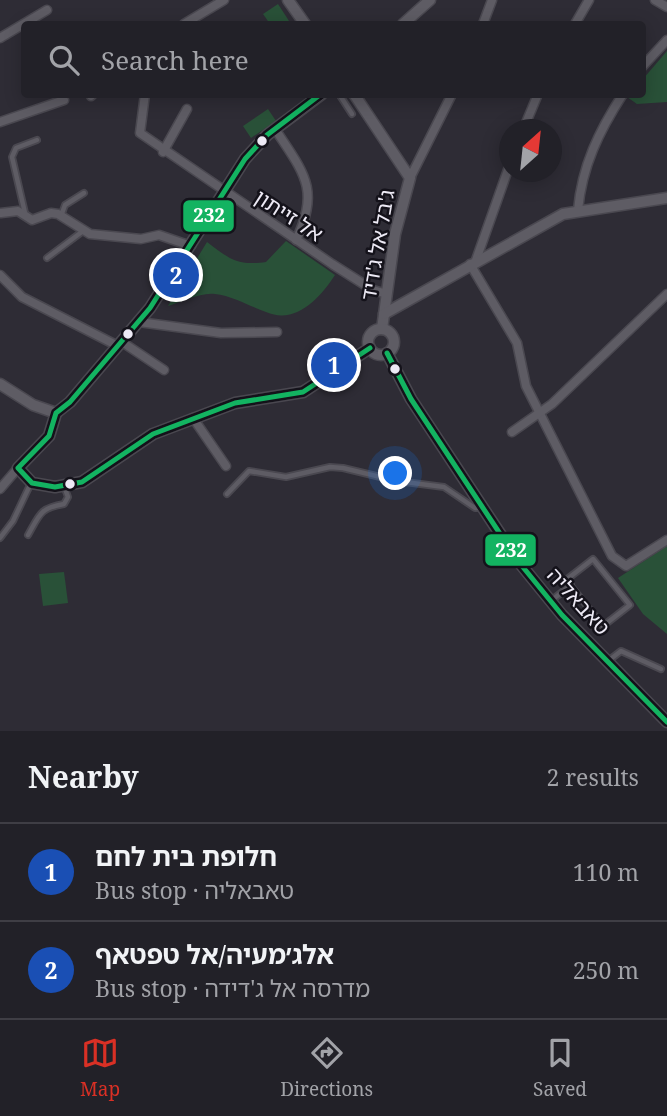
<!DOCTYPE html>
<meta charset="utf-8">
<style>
:root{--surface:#222128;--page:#2a2930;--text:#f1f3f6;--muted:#a2a3a8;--line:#3f3e45;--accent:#d93025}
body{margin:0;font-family:"Noto Serif","Noto Sans Hebrew",serif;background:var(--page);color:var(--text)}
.compass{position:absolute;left:499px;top:119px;width:63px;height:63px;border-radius:50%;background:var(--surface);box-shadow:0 4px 18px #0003;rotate:27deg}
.you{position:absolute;left:396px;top:474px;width:24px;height:24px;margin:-18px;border:5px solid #fff;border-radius:50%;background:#1a73e8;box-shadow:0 0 0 10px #1a73e833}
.badge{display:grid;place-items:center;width:46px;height:46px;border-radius:50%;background:var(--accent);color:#fff;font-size:23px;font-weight:700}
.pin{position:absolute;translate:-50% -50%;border:4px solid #fff;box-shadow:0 2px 7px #0006}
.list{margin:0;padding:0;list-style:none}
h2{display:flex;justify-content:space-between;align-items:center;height:91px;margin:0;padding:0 28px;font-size:30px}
h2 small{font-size:23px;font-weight:400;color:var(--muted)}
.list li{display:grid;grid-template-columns:46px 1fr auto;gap:21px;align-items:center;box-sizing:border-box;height:98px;padding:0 28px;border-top:2px solid var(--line)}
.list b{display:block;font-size:26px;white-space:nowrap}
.list p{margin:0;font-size:23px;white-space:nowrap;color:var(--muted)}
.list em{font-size:23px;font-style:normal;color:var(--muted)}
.icon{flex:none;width:38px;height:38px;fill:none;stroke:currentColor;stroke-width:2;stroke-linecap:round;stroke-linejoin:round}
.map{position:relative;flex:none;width:667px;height:731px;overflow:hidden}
.search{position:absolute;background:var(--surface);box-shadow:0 4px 18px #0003;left:21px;right:21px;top:21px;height:77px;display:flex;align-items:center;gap:18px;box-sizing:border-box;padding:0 24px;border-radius:7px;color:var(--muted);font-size:26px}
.sheet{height:287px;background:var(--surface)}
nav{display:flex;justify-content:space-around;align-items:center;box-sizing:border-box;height:98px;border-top:2px solid var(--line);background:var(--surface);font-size:19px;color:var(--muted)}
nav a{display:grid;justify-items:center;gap:4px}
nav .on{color:var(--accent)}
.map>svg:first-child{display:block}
.green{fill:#295138}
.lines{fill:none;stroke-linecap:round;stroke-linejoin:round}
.service-casing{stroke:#4a4850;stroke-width:8}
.minor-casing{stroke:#4a4850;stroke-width:11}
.tertiary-casing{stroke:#4a4850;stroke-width:13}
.service{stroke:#5e5c64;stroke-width:4.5}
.minor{stroke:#5e5c64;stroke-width:8}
.tertiary{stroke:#5e5c64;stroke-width:10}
.bus-1-casing{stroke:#14121a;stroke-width:10}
.bus-1{stroke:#13b361;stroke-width:5}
.bus-dot{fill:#edeaf5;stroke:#14121a;stroke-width:2.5}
.labels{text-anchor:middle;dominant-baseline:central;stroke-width:5;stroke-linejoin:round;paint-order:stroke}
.street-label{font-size:21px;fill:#edeaf5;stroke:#14121a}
.line-badge{stroke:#14121a;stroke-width:2.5}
.badge-label{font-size:19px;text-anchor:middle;font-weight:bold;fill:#fff}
</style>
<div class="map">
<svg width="667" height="731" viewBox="0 0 667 731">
<rect width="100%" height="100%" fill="#2e2c35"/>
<g class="green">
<path d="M278,4L291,24H270L263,14Z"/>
<path d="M667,51V102L637,104L627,97L642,94L643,79Z"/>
<path d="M268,109L276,121L251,138L243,126Z"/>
<path d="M286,241L335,275C320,298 296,325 266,312C249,306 233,296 215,294C201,292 181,302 168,306L207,242C230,259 236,266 266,262Z"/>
<path d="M667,546V634L643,614L618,578Z"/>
<path d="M64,572L68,603L43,606L39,574Z"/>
</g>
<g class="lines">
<g class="service-casing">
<g id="service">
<path d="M339,94L352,114"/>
<path d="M25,213L12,157L16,148L37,140"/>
<path d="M61,216L65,205L84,193"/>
<path d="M47,258L83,231"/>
<path d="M227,494L249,471L286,477L330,467L343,468L397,481L444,487L475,508H482"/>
<path d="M28,535C40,514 40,508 64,504L68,497L64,486"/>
<path d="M0,538L13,521L31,483"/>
<path d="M593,559L630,605L603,626L566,580Z"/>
<path d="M552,600L571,585"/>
<path d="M608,661L621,651L661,669"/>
</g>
</g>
<g class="minor-casing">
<g id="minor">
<path d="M655,0L667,7"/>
<path d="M184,24L224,0"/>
<path d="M483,24L492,0"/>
<path d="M575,24L589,0"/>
<path d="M0,38L47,10"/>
<path d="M642,67L667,40"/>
<path d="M145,94L140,133L332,264L373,290L387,294"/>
<path d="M91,96L93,94"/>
<path d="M0,122L64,100"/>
<path d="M275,129C303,172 321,189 296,240"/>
<path d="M523,130L538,94"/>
<path d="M163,152L187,109"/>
<path d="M410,178L452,94"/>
<path d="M578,210C582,166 599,131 623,94"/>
<path d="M1,213L18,211L32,220L51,213L58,214L90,234L141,239L159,235L191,246"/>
<path d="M476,260L510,164"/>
<path d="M470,264L517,343L526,386L612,556L626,566L667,540"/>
<path d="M0,275L22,297L118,346"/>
<path d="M139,322L221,333L277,332"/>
<path d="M122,342L164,370"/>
<path d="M193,418L226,466"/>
<path d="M512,432L552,404L667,294"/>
<path d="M0,489L18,468"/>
</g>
</g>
<g class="tertiary-casing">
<g id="tertiary">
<path d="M288,0L305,24"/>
<path d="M403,24L430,0"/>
<path d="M354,94L410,178L395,234L382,329"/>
<path d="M384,314L563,214L667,198"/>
<circle cx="381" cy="342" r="13"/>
<path d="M387,353L411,399L518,561L562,615L667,722"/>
<path d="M0,384L33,405L56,413"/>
<path d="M56,413L49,436L18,468L32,483L55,487L82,482L153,434L235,403L303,392L370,348"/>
<path d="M56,413L70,402L150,308L245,159L267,135L322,94"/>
</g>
</g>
<use href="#service" class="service"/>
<use href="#minor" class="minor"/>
<use href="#tertiary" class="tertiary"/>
<g class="bus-1-casing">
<g id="bus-1">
<path d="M321,94L267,135L245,159L150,308L70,402L56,413L49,436L18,468L32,483L55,487L82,482L153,434L235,403L303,392L370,348"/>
<path d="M387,353L411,399L518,561L562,615L667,722"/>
</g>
</g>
<use href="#bus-1" class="bus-1"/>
</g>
<g class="bus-dot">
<circle cx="262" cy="141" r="6"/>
<circle cx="128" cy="334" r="6"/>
<circle cx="395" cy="369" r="6"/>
<circle cx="70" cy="484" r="6"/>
</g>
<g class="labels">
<g class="street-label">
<text transform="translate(289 215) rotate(33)">אל זייתון</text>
<text transform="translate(377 245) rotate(-80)">ג'בל אל ג'דיד</text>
<text transform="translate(579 601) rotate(48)">טאבאליה</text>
</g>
</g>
<g class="line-badge">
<rect x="182" y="199" width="53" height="34" rx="7" fill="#13b361"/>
<rect x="484" y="533" width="53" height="34" rx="7" fill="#13b361"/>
</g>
<g class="badge-label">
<text x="209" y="222">232</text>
<text x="511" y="557">232</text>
</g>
</svg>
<svg class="compass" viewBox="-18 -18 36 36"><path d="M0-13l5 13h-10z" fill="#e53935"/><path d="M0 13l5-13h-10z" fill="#a2a3a8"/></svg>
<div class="you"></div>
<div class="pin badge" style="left:334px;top:365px;background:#1a4fb4">1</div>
<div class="pin badge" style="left:176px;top:275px;background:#1a4fb4">2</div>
<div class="search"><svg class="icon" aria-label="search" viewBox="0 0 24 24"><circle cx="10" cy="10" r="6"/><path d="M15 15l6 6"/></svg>Search here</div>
</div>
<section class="sheet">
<h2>Nearby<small>2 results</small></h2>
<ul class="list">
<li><span class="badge" style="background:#1a4fb4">1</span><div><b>חלופת בית לחם</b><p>Bus stop · טאבאליה</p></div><em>110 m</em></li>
<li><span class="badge" style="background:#1a4fb4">2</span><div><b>אלג׳מעיה/אל טפטאף</b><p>Bus stop · מדרסה אל ג'דידה</p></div><em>250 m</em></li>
</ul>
</section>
<nav>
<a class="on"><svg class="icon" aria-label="map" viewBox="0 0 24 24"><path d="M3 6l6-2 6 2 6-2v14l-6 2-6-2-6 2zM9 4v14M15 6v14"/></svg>Map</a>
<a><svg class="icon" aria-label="directions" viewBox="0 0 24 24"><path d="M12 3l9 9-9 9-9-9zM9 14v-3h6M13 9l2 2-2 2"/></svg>Directions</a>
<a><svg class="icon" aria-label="saved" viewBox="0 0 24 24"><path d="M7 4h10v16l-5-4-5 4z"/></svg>Saved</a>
</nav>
